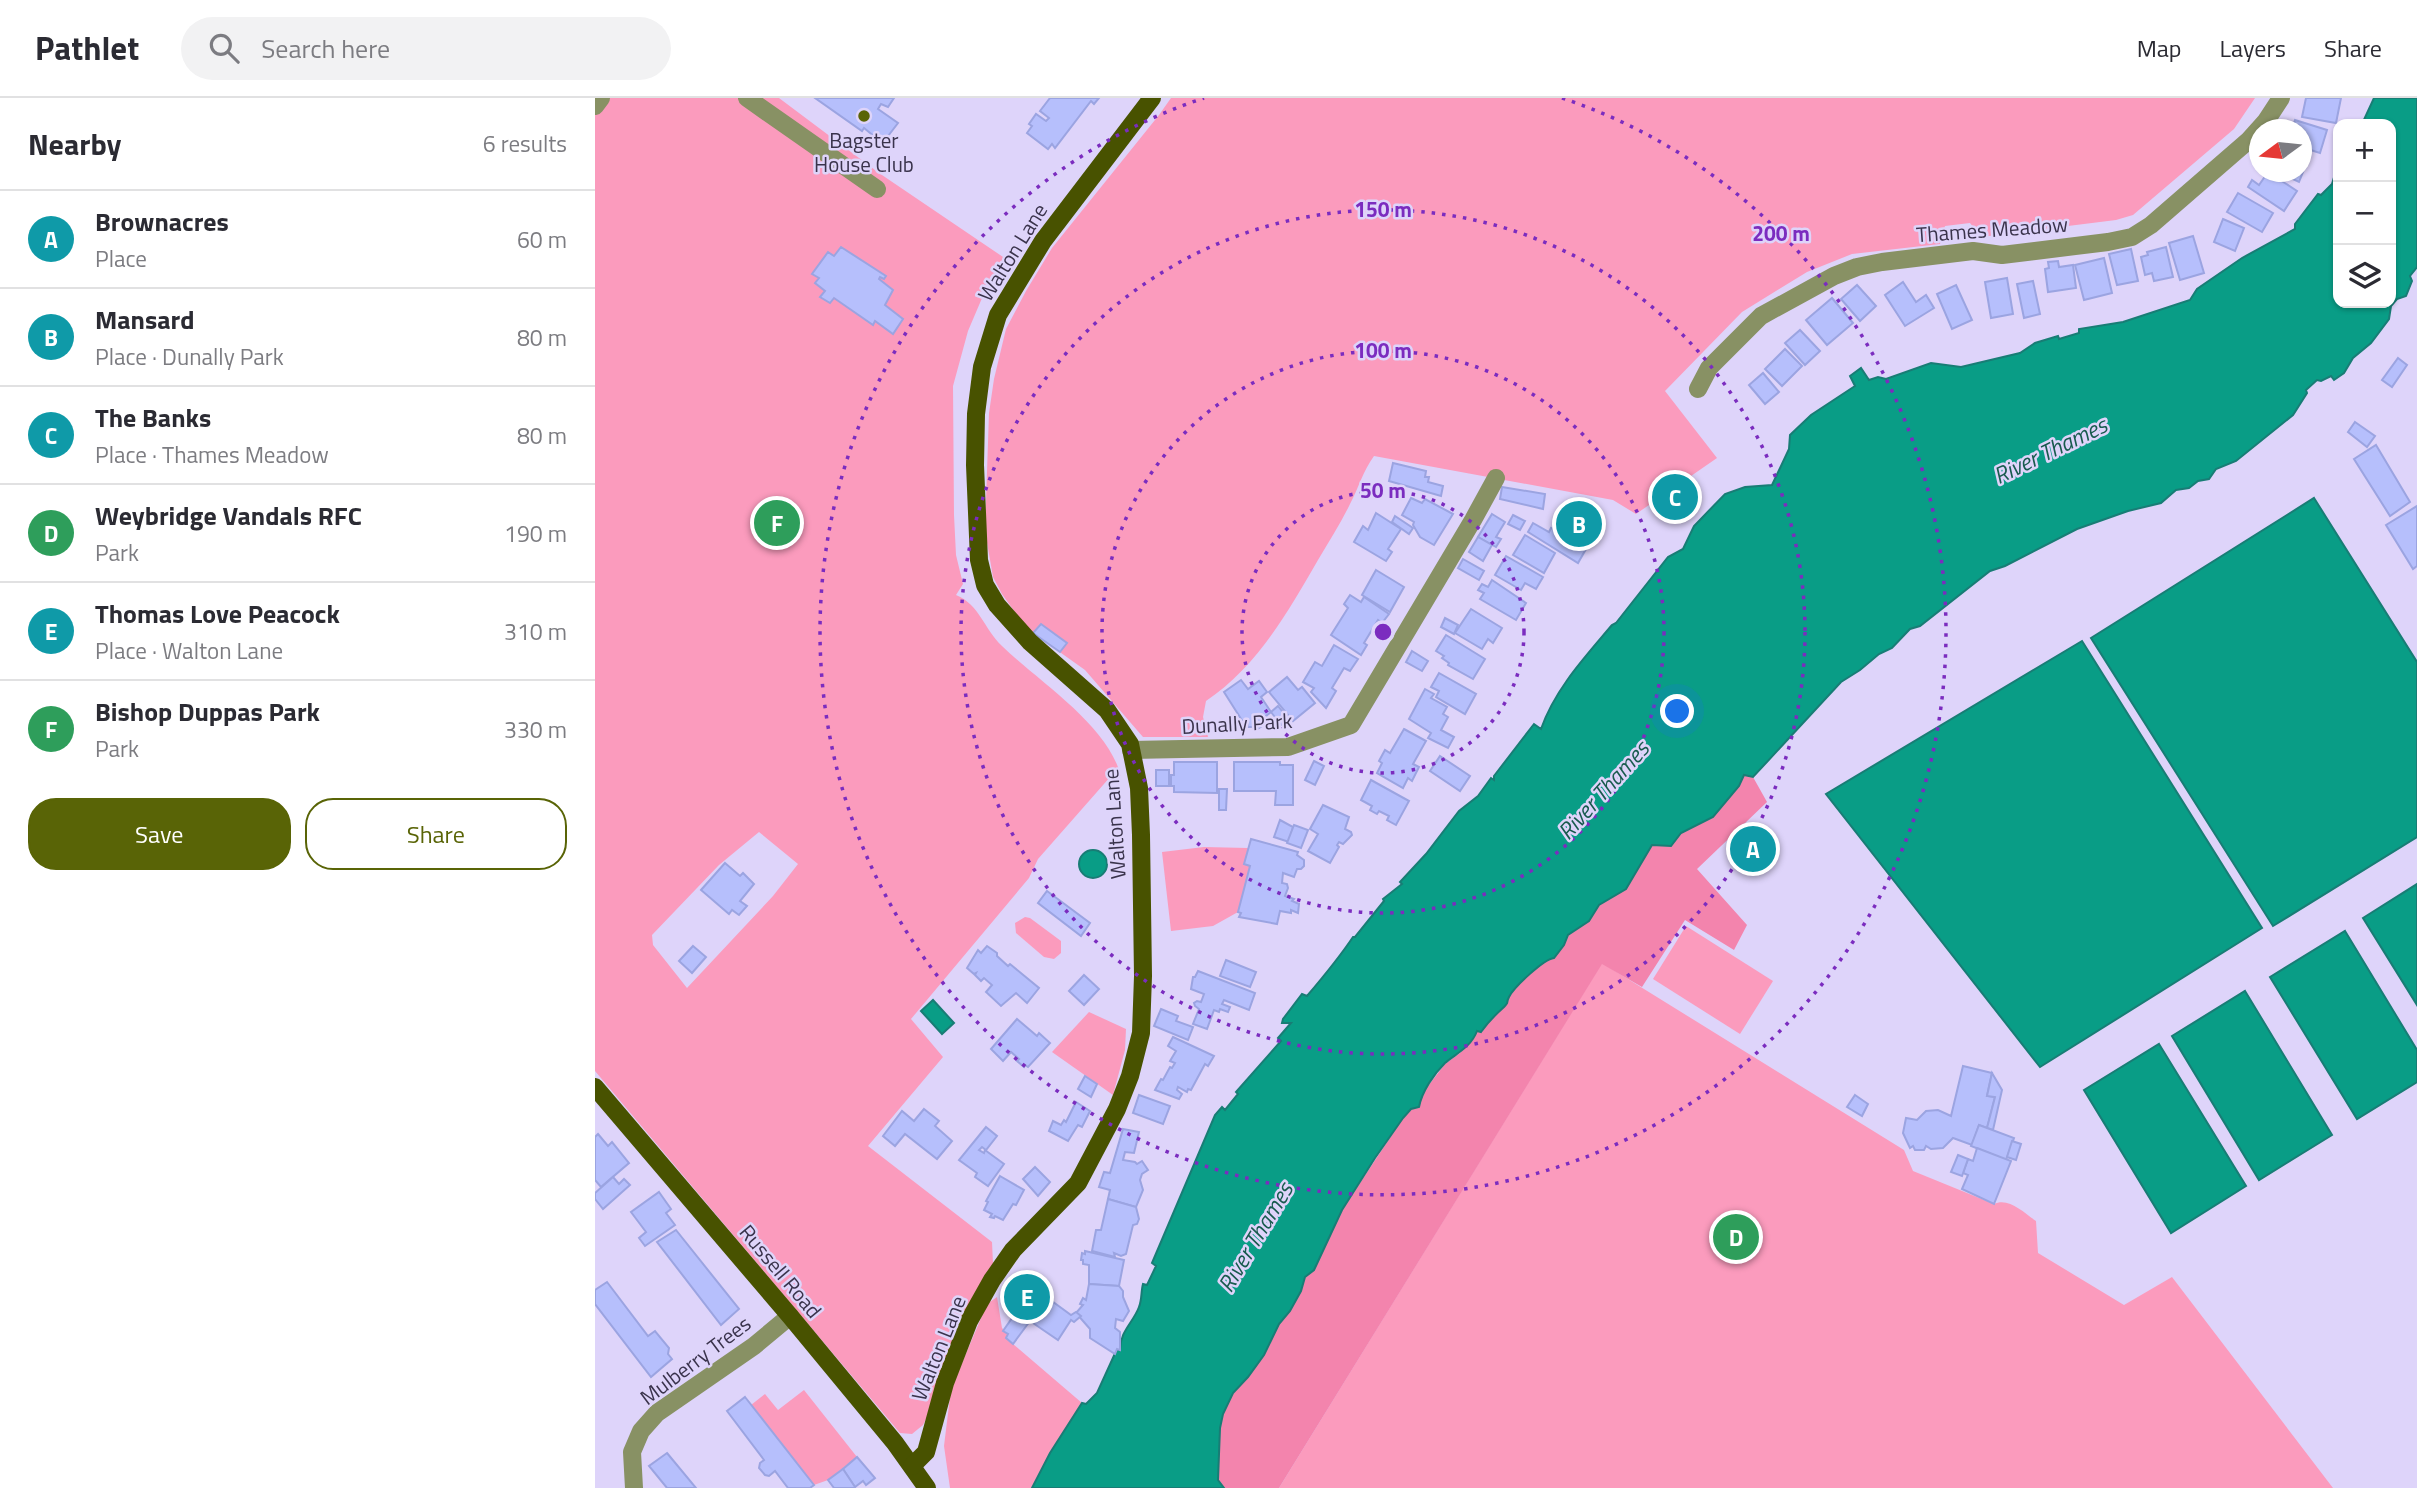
<!DOCTYPE html>
<meta charset="utf-8">
<style>
:root{--surface:#fff;--page:#f2f2f3;--text:#2b2b33;--muted:#7c7c81;--line:#e1e1e2;--accent:#596406}
body{margin:0;font-family:"Titillium Web",sans-serif;background:var(--page);color:var(--text)}
.controls{position:absolute;right:21px;top:21px;display:grid;overflow:hidden;border-radius:14px;box-shadow:0 2px 5px #0004}
.controls button{width:63px;height:63px;display:grid;place-items:center;padding:0;border:0;border-bottom:2px solid var(--line);background:var(--surface);color:var(--text);font:35px sans-serif}
.compass{position:absolute;left:1654px;top:21px;width:63px;height:63px;border-radius:50%;background:var(--surface);box-shadow:0 2px 5px #0004;rotate:255deg}
.you{position:absolute;left:1083px;top:614px;width:24px;height:24px;margin:-18px;border:5px solid #fff;border-radius:50%;background:#1a73e8;box-shadow:0 0 0 10px #1a73e833}
.badge{display:grid;place-items:center;width:46px;height:46px;border-radius:50%;background:var(--accent);color:#fff;font-size:23px;font-weight:700}
.pin{position:absolute;translate:-50% -50%;border:4px solid #fff;box-shadow:0 2px 7px #0006}
.list{margin:0;padding:0;list-style:none}
h2{display:flex;justify-content:space-between;align-items:center;height:91px;margin:0;padding:0 28px;font-size:30px}
h2 small{font-size:23px;font-weight:400;color:var(--muted)}
.list li{display:grid;grid-template-columns:46px 1fr auto;gap:21px;align-items:center;box-sizing:border-box;height:98px;padding:0 28px;border-top:2px solid var(--line)}
.list b{display:block;font-size:26px;white-space:nowrap}
.list p{margin:0;font-size:23px;white-space:nowrap;color:var(--muted)}
.list em{font-size:23px;font-style:normal;color:var(--muted)}
.actions{display:flex;gap:14px;padding:21px 28px}
.actions a{flex:1;padding:16px 0;border:2px solid var(--accent);border-radius:28px;text-align:center;font-size:24px;color:var(--accent)}
.actions .main{background:var(--accent);color:#fff}
.icon{flex:none;width:38px;height:38px;fill:none;stroke:currentColor;stroke-width:2;stroke-linecap:round;stroke-linejoin:round}
.map{position:relative;flex:none;width:1822px;height:1390px;overflow:hidden}
header{display:flex;align-items:center;gap:42px;box-sizing:border-box;height:98px;padding:0 35px;background:var(--surface);border-bottom:2px solid var(--line)}
header strong{font-size:33px}
nav{display:flex;gap:38px;margin-inline-start:auto;font-size:24px}
.search{width:490px;height:63px;background:var(--page);display:flex;align-items:center;gap:18px;box-sizing:border-box;padding:0 24px;border-radius:38px;color:var(--muted);font-size:26px}
main{display:flex}
aside{flex:1;background:var(--surface)}
.map>svg:first-child{display:block}
.green{fill:#fb9bbd;fill-rule:evenodd}
.forest{fill:#f384ad}
.water{fill:#099d86;stroke:#187d75;stroke-width:2}
.building{fill:#b6bffc;stroke:#9ba4e1;stroke-width:2}
.lines{fill:none;stroke-linecap:round;stroke-linejoin:round}
.minor{stroke:#889164;stroke-width:18}
.major{stroke:#485200;stroke-width:18}
.ring{fill:none;stroke:#7b2cbf;stroke-width:3.5;stroke-dasharray:3.5 7}
.poi-dot{fill:#596406;stroke:#ded4fa;stroke-width:2.5}
.labels{text-anchor:middle;dominant-baseline:central;stroke-width:5;stroke-linejoin:round;paint-order:stroke}
.poi-label{font-size:21px;fill:#3a334c;stroke:#ded4fa}
.street-label{font-size:21px;fill:#3a334c;stroke:#ded4fa}
.water-label{font-size:23px;font-style:italic;fill:#185b4e;stroke:#ded4fa}
.centre{fill:#7b2cbf;stroke:#ded4fa;stroke-width:3.5}
.ring-label{font-size:21px;text-anchor:middle;font-weight:bold;fill:#7b2cbf;stroke:#ded4fa;stroke-width:5;stroke-linejoin:round;paint-order:stroke}
</style>
<header>
<strong>Pathlet</strong>
<div class="search"><svg class="icon" aria-label="search" viewBox="0 0 24 24"><circle cx="10" cy="10" r="6"/><path d="M15 15l6 6"/></svg>Search here</div>
<nav><a>Map</a><a>Layers</a><a>Share</a></nav>
</header>
<main>
<aside>
<h2>Nearby<small>6 results</small></h2>
<ul class="list">
<li><span class="badge" style="background:#0f9aa8">A</span><div><b>Brownacres</b><p>Place</p></div><em>60 m</em></li>
<li><span class="badge" style="background:#0f9aa8">B</span><div><b>Mansard</b><p>Place · Dunally Park</p></div><em>80 m</em></li>
<li><span class="badge" style="background:#0f9aa8">C</span><div><b>The Banks</b><p>Place · Thames Meadow</p></div><em>80 m</em></li>
<li><span class="badge" style="background:#2e9e5b">D</span><div><b>Weybridge Vandals RFC</b><p>Park</p></div><em>190 m</em></li>
<li><span class="badge" style="background:#0f9aa8">E</span><div><b>Thomas Love Peacock</b><p>Place · Walton Lane</p></div><em>310 m</em></li>
<li><span class="badge" style="background:#2e9e5b">F</span><div><b>Bishop Duppas Park</b><p>Park</p></div><em>330 m</em></li>
</ul>
<div class="actions"><a class="main">Save</a><a>Share</a></div>
</aside>
<div class="map">
<svg width="1822" height="1390" viewBox="0 0 1822 1390">
<rect width="100%" height="100%" fill="#ded4fa"/>
<g class="green">
<path d="M6,0H184L284,75L411,161L393,186L373,233L358,288L359,417L361,457L368,486L361,497C385,507 389,531 407,548C445,585 512,626 526,678H516L443,761L434,780L316,921L348,959L273,1048L397,1144L398,1166L336,1311L328,1327L317,1336L305,1335L0,973V8ZM164,734L203,766L178,798L92,890L58,847L57,837L124,767Z"/>
<path d="M576,0H1660L1639,31L1538,117L1521,122L1386,139L1375,125L1350,128L1345,146L1257,156L1212,174L1147,214L1070,293L1122,360L1041,416L1018,402L779,358C768,373 764,389 755,406C746,425 734,443 723,462C693,514 662,569 611,603L608,619L613,639H548L490,572L438,535L424,520L407,496L398,479L390,433L394,315L399,281L411,231L431,193L457,150L564,17Z"/>
<path d="M609,749L653,750L649,766L655,768L643,814L618,828L576,833L567,754Z"/>
<path d="M430,819L435,820L466,843V855L459,861L449,859L421,835L420,825Z"/>
<path d="M1091,828L1178,883L1145,936L1058,881Z"/>
<path d="M1007,865L1309,1052L1318,1073L1399,1106C1414,1099 1429,1115 1441,1123L1443,1155L1529,1207L1577,1179L1738,1390H684Z"/>
<path d="M494,914L531,931L530,952L518,997L457,954Z"/>
<path d="M402,1199L407,1230L413,1236L411,1240L487,1305L455,1355L437,1390H355L349,1348L356,1291L392,1206Z"/>
<path d="M209,1292L262,1359L233,1382L219,1387L156,1307L170,1296L183,1312Z"/>
</g>
<path class="forest" d="M1149,677L1158,679L1172,704L1102,771L1152,827L1139,852L1090,822L1047,889L1007,866L684,1390H629L623,1382L625,1330L628,1316L638,1295L653,1279L669,1257L684,1226L695,1213L706,1193L710,1179L719,1172L747,1112L808,1020L816,1011L824,1008L826,997L850,966L865,955L882,933L886,934L902,914L911,907L914,898L933,876L939,873L942,868L949,865L969,847L973,837L994,823L1004,807L1031,790L1057,747L1076,748L1086,735L1118,718L1144,688Z"/>
<g class="water">
<path d="M1779,0H1822V169L1815,178L1817,183L1811,198L1802,201L1796,208L1794,221L1776,245L1758,260L1749,275L1739,282L1736,278L1726,283L1722,282L1711,292L1712,295L1698,317L1641,363L1621,371L1614,381L1603,383L1594,390L1581,392L1566,405L1533,413L1482,431L1410,468L1395,473L1325,528L1315,531L1297,550L1284,556L1265,572L1246,584L1158,679L1149,677L1144,688L1118,719L1086,735L1076,748L1057,747L1031,791L1004,807L994,823L973,837L969,847L959,860C949,861 919,889 914,899C910,907 915,903 909,909C900,917 893,924 886,934L882,933C876,949 862,955 850,965C839,976 827,993 824,1009L816,1011L808,1020L780,1060L747,1112L719,1172L710,1179L706,1193L695,1213L684,1226L669,1257L653,1279L638,1295L628,1316L625,1330L623,1382L629,1390H437L455,1355L487,1305L491,1306L502,1295L522,1251L525,1252C525,1233 538,1225 544,1209C547,1202 546,1193 548,1186L552,1187L561,1168L557,1165L620,1017L627,1009L630,1012L643,996L641,994L686,943L683,940L696,925H687L688,921L707,896L712,898C729,878 744,860 758,839H760L789,803L788,801L807,786L805,784L831,756L864,713L883,698L896,680L899,682V678L939,626L946,631C960,591 990,559 1017,527L1021,525L1073,459L1088,451L1099,428L1130,396L1150,389L1177,387L1194,351L1195,337L1216,317L1260,288L1255,278L1266,270L1274,282L1283,279L1291,281L1336,265L1366,269L1425,255L1440,245L1463,238L1464,241L1484,235V231L1528,224L1595,202L1602,191L1647,160L1700,131V126L1723,96L1726,97L1737,86L1743,66V205H1796V26H1767Z"/>
<path d="M1719,400L1822,564V739L1678,828L1496,540Z"/>
<path d="M1487,543L1667,830L1445,969L1231,696Z"/>
<circle cx="498" cy="766" r="14"/>
<path d="M1822,786V907L1768,820Z"/>
<path d="M1750,833L1822,952V984L1762,1021L1675,879Z"/>
<path d="M1650,893L1737,1037L1664,1082L1577,938Z"/>
<path d="M338,902L359,925L347,936L326,913Z"/>
<path d="M1564,946L1651,1088L1576,1135L1489,992Z"/>
</g>
<g class="building">
<path d="M220,0H299L293,9L286,6L283,11L303,25L290,42L281,36L280,39L269,30L267,33Z"/>
<path d="M455,0H504L499,6L496,3L460,50L457,46L453,51L432,35L437,28L434,26L441,16L451,23L454,20L445,13Z"/>
<path d="M1711,0H1746L1741,25L1707,19Z"/>
<path d="M1700,22L1732,32L1725,55L1706,49V32H1697Z"/>
<path d="M1706,56L1714,59L1704,84L1683,74H1706Z"/>
<path d="M1673,74L1702,93L1689,113L1653,89L1657,82L1664,87Z"/>
<path d="M1643,95L1678,115L1667,134L1632,114Z"/>
<path d="M1628,121L1649,130L1640,153L1619,144Z"/>
<path d="M1598,138L1609,175L1585,182L1574,145Z"/>
<path d="M246,149L291,178L289,181L285,179L284,181L298,192L290,207L308,221L298,236L280,223L278,227L239,200L235,205L225,199L230,193L220,185L224,180L217,176L233,154L239,158Z"/>
<path d="M1571,149L1578,179L1559,183L1557,175L1550,177L1546,159L1553,157L1552,154Z"/>
<path d="M1536,151L1543,183L1522,187L1514,156Z"/>
<path d="M1509,160L1517,195L1489,202L1480,167Z"/>
<path d="M1463,163L1464,169L1478,167L1481,190L1453,194L1450,171L1454,170L1453,164Z"/>
<path d="M1412,180L1418,216L1396,220L1390,184Z"/>
<path d="M1438,183L1445,216L1429,220L1422,186Z"/>
<path d="M1308,184L1321,204L1331,197L1339,210L1310,228L1290,197Z"/>
<path d="M1262,187L1281,208L1265,223L1246,201Z"/>
<path d="M1361,187L1377,222L1357,231L1342,196Z"/>
<path d="M1237,200L1258,225L1232,247L1211,222Z"/>
<path d="M1205,232L1225,253L1210,267L1190,245Z"/>
<path d="M1190,251L1207,268L1187,288L1170,271Z"/>
<path d="M1803,260L1812,267L1797,289L1787,282Z"/>
<path d="M1168,275L1184,294L1170,306L1154,287Z"/>
<path d="M1760,324L1780,338L1772,349L1753,334Z"/>
<path d="M1781,347L1815,404L1795,418L1759,361Z"/>
<path d="M798,365L831,373L830,379H834L833,384L848,388L846,398L794,383Z"/>
<path d="M1088,386L1094,395L1072,411L1066,402Z"/>
<path d="M907,389L950,396L948,411L905,401Z"/>
<path d="M816,400L827,405L830,401L858,416L839,447L825,439L818,427L819,424L807,417Z"/>
<path d="M978,405L1006,420L992,447L964,429L968,424L963,421L969,411L973,414Z"/>
<path d="M1822,408V468L1818,471L1791,427Z"/>
<path d="M781,415L806,431L793,451L797,454L791,463L759,444L768,428L773,432Z"/>
<path d="M897,416L910,424L901,439L906,441L901,449L883,439Z"/>
<path d="M918,417L930,423L925,432L913,426Z"/>
<path d="M800,418L818,430L814,436L797,424Z"/>
<path d="M938,425L954,434L956,430L991,451L983,465L933,434Z"/>
<path d="M930,437L960,455L949,475L918,457Z"/>
<path d="M883,439L897,447L888,463L874,454Z"/>
<path d="M911,458L948,479L941,491L930,485L926,492L900,477Z"/>
<path d="M868,461L889,473L884,482L863,470Z"/>
<path d="M781,472L809,489L795,514L767,497Z"/>
<path d="M897,482L931,505L921,522L885,501L889,495L883,492L887,486L893,489Z"/>
<path d="M755,497L766,504L769,499L794,516L787,525L783,522L769,545L772,547L766,557L736,537L753,510L749,506Z"/>
<path d="M876,511L907,530L898,545L893,541L887,551L860,535Z"/>
<path d="M850,520L863,527L859,536L846,529Z"/>
<path d="M446,526L472,545L465,554L438,535Z"/>
<path d="M851,537L890,561L878,581L853,567L854,565L847,560L849,558L841,553Z"/>
<path d="M739,547L763,561L755,573L749,570L737,590L741,593L731,610L716,594L719,590L708,584L720,564L727,568Z"/>
<path d="M817,553L833,563L827,573L811,564Z"/>
<path d="M844,575L881,596L870,616L841,599L844,593L836,589Z"/>
<path d="M692,579L703,592L707,589L720,605L698,623L674,594Z"/>
<path d="M646,582L653,591L664,583L672,594L666,599L676,614L671,618L675,623L661,632L659,629H653V624H648L629,594Z"/>
<path d="M830,591L839,596L836,600L852,609L848,616L853,619L846,632L859,639L853,650L833,640L836,635L814,621Z"/>
<path d="M683,608L694,622L686,627L676,614Z"/>
<path d="M809,631L831,643L818,666L824,669L817,683L813,680L808,690L782,675L787,665L784,663L790,652L795,655Z"/>
<path d="M845,658L875,678L865,693L835,673Z"/>
<path d="M719,663L729,668L720,687L710,682Z"/>
<path d="M579,664H622V695L579,694V688H576V677H579Z"/>
<path d="M639,664H685V667H698V707H680L681,693H639Z"/>
<rect x="561" y="672" width="13" height="16"/>
<path d="M776,682L814,703L801,727L792,722L794,718L784,713L782,716L775,712L777,708L766,702Z"/>
<path d="M624,691H632L631,712H624Z"/>
<path d="M728,707L754,719L750,731L756,734L757,737L748,746L744,744L742,747L744,749L735,765L713,753L723,736L715,731Z"/>
<path d="M685,722L698,729L694,744L679,739Z"/>
<path d="M699,727L713,732L706,750L692,745Z"/>
<path d="M1155,736L1160,742L1166,736L1176,747L1152,767L1141,754L1148,748L1145,745Z"/>
<path d="M656,741L703,754L702,757L709,762V768L706,771H702L699,779L688,775L687,785L692,786L693,790L690,798L699,801L697,803L704,806L703,815L696,812V815L685,813L682,826L644,819L646,815L643,814L655,768L649,766Z"/>
<path d="M130,765L145,778L148,775L159,786L145,803L152,808L144,817L137,812L134,816L106,792Z"/>
<path d="M452,793L495,825L486,838L443,805Z"/>
<path d="M98,848L111,859L97,875L84,863Z"/>
<path d="M392,848L402,855V858L413,868L415,866L444,890L432,905L421,895L406,908L391,894L397,887L389,880L386,883L380,877L381,875L379,876L372,870L383,852L386,855Z"/>
<path d="M631,862L661,874L655,889L625,878Z"/>
<path d="M603,873L660,895L654,912L629,902L627,906L635,909L633,914L625,911L624,914L619,912L612,931L598,926L604,911L600,908L599,905L602,903L606,904L609,896L596,891L598,879H600Z"/>
<path d="M489,877L504,891L489,907L474,893Z"/>
<path d="M566,911L583,918L581,923L598,929L593,942L559,928Z"/>
<path d="M422,921L442,938L444,935L455,945L433,969L430,967L429,969L422,963L424,961L416,954L408,963L396,951Z"/>
<path d="M578,939L619,958L613,968L610,966L596,992L593,991L592,994L583,989L582,992L587,996L584,1001L560,992L566,981L568,982L575,969L577,970L580,965L575,963L581,953L573,948Z"/>
<path d="M1368,968L1397,975L1392,998L1400,999L1392,1030L1384,1027L1377,1047L1358,1040L1348,1050L1336,1051L1331,1048L1329,1052H1320L1318,1048L1315,1050L1308,1035L1311,1020L1322,1022L1331,1013L1343,1012L1356,1018Z"/>
<path d="M1397,975L1407,992L1398,1032L1392,1030L1400,999L1392,998Z"/>
<path d="M490,978L502,986L496,999L483,991Z"/>
<path d="M544,997L575,1008L568,1026L538,1015Z"/>
<path d="M1260,997L1273,1006L1267,1018L1252,1009Z"/>
<path d="M481,1004L495,1013L487,1029L483,1027L473,1043L454,1033L458,1023L466,1027L469,1022L471,1024Z"/>
<path d="M329,1011L344,1023L340,1028L357,1043L342,1061L310,1036L300,1048L288,1038L307,1013L319,1023Z"/>
<path d="M1384,1027L1419,1040L1411,1062L1376,1048Z"/>
<path d="M391,1029L402,1038L391,1052L387,1049L384,1052L389,1055L390,1052L409,1066L393,1088L380,1079L382,1075L364,1062Z"/>
<path d="M528,1031L544,1034L539,1055L530,1054L528,1062L540,1064L542,1066L547,1063L553,1072L547,1076L545,1082L548,1092L541,1109L513,1101L515,1092L504,1089L509,1074L515,1075Z"/>
<path d="M3,1036L13,1048L17,1044L34,1065L6,1089L0,1082V1039Z"/>
<path d="M1417,1043L1426,1046L1421,1062L1412,1059Z"/>
<path d="M1382,1050L1416,1063L1399,1106L1367,1091L1373,1077L1368,1075L1373,1061L1378,1063Z"/>
<path d="M1363,1057L1373,1061L1367,1078L1356,1074Z"/>
<path d="M440,1069L455,1084L443,1098L428,1081Z"/>
<path d="M405,1078L429,1092L421,1107L418,1106L408,1122L400,1118L399,1120L395,1119L397,1116L389,1112L393,1104L391,1103Z"/>
<path d="M18,1079L24,1086L29,1081L35,1087L8,1111L0,1101V1095Z"/>
<path d="M64,1094L76,1111L71,1115L80,1127L50,1148L44,1140L51,1134L36,1114Z"/>
<path d="M513,1101L541,1109L544,1121L542,1126L538,1127L531,1156L526,1158L519,1155L520,1159L497,1153L501,1132H506Z"/>
<path d="M81,1132L144,1211L126,1227L62,1144Z"/>
<path d="M490,1153L529,1162L524,1188L494,1186V1167L488,1166V1162H486L487,1155L490,1156Z"/>
<path d="M12,1184L53,1238L60,1233L74,1250L73,1256L77,1261L56,1279L0,1206V1192Z"/>
<path d="M494,1186L524,1188L528,1193V1199L534,1213L528,1223L521,1221L520,1230L525,1234V1252L522,1251L520,1256L495,1240V1231L481,1215L488,1207L485,1206L488,1200L491,1202Z"/>
<path d="M436,1193L447,1201L450,1198L476,1217L481,1214L486,1218L479,1224L476,1222L463,1242L435,1223L418,1246L411,1240L413,1236L408,1233Z"/>
<path d="M150,1299L219,1387L215,1390H193L180,1373L174,1378L170,1377L164,1370L165,1365L169,1362L132,1313Z"/>
<path d="M72,1355L101,1390H72L54,1368Z"/>
<path d="M262,1359L280,1380L271,1387L268,1383L260,1389L248,1371Z"/>
<path d="M248,1371L260,1389L259,1390H239L233,1382Z"/>
</g>
<g class="lines">
<g class="minor">
<path d="M152,0L282,91"/>
<path d="M0,8L6,0"/>
<path d="M1103,291L1114,270L1166,218L1239,178L1262,169L1287,164L1378,153L1407,157L1513,144L1537,139L1556,127L1654,42L1671,23L1686,0"/>
<path d="M536,652L693,649L756,627L878,422L901,380"/>
<path d="M39,1390L37,1354L46,1333L62,1315L159,1248L195,1218"/>
</g>
<g class="major">
<path d="M0,989L195,1218L300,1345L332,1390"/>
<path d="M317,1368L331,1354L350,1285L374,1223L397,1182L418,1152L483,1085L522,1011L535,978L546,935L548,878L546,737L544,690L535,646L512,612L435,544L402,507L390,487L384,462L380,367L381,316L387,269L403,217L448,143L557,0"/>
</g>
</g>
<g class="ring">
<circle cx="788" cy="534" r="141"/>
<circle cx="788" cy="534" r="281"/>
<circle cx="788" cy="534" r="422"/>
<path d="M967 0A563 563 0 1 1 609 0"/>
</g>
<circle class="poi-dot" cx="269" cy="18" r="7"/>
<g class="labels">
<g class="poi-label">
<text x="269" y="42">Bagster<tspan x="269" dy="24">House Club</tspan></text>
</g>
<g class="street-label">
<text transform="translate(1397 131) rotate(-4)">Thames Meadow</text>
<text transform="translate(417 154) rotate(-58)">Walton Lane</text>
<text transform="translate(642 625) rotate(-3)">Dunally Park</text>
<text transform="translate(519 726) rotate(-94)">Walton Lane</text>
<text transform="translate(186 1173) rotate(50)">Russell Road</text>
<text transform="translate(343 1250) rotate(-68)">Walton Lane</text>
<text transform="translate(100 1262) rotate(-37)">Mulberry Trees</text>
</g>
<g class="water-label">
<text transform="translate(1455 352) rotate(-26)">River Thames</text>
<text transform="translate(1008 692) rotate(-48)">River Thames</text>
<text transform="translate(660 1139) rotate(-59)">River Thames</text>
</g>
</g>
<circle cx="788" cy="534" r="10" class="centre"/>
<g class="ring-label">
<text x="788" y="119">150 m</text>
<text x="1186" y="143">200 m</text>
<text x="788" y="260">100 m</text>
<text x="788" y="400">50 m</text>
</g>
</svg>
<div class="controls">
<button>+</button>
<button>−</button>
<button><svg class="icon" aria-label="layers" viewBox="0 0 24 24"><path d="M12 4l9 5-9 5-9-5zM3 14l9 5 9-5"/></svg></button>
</div>
<svg class="compass" viewBox="-18 -18 36 36"><path d="M0-13l5 13h-10z" fill="#e53935"/><path d="M0 13l5-13h-10z" fill="#7c7c81"/></svg>
<div class="you"></div>
<div class="pin badge" style="left:1158px;top:751px;background:#0f9aa8">A</div>
<div class="pin badge" style="left:984px;top:426px;background:#0f9aa8">B</div>
<div class="pin badge" style="left:1080px;top:399px;background:#0f9aa8">C</div>
<div class="pin badge" style="left:1141px;top:1139px;background:#2e9e5b">D</div>
<div class="pin badge" style="left:432px;top:1199px;background:#0f9aa8">E</div>
<div class="pin badge" style="left:182px;top:425px;background:#2e9e5b">F</div>
</div>
</main>
